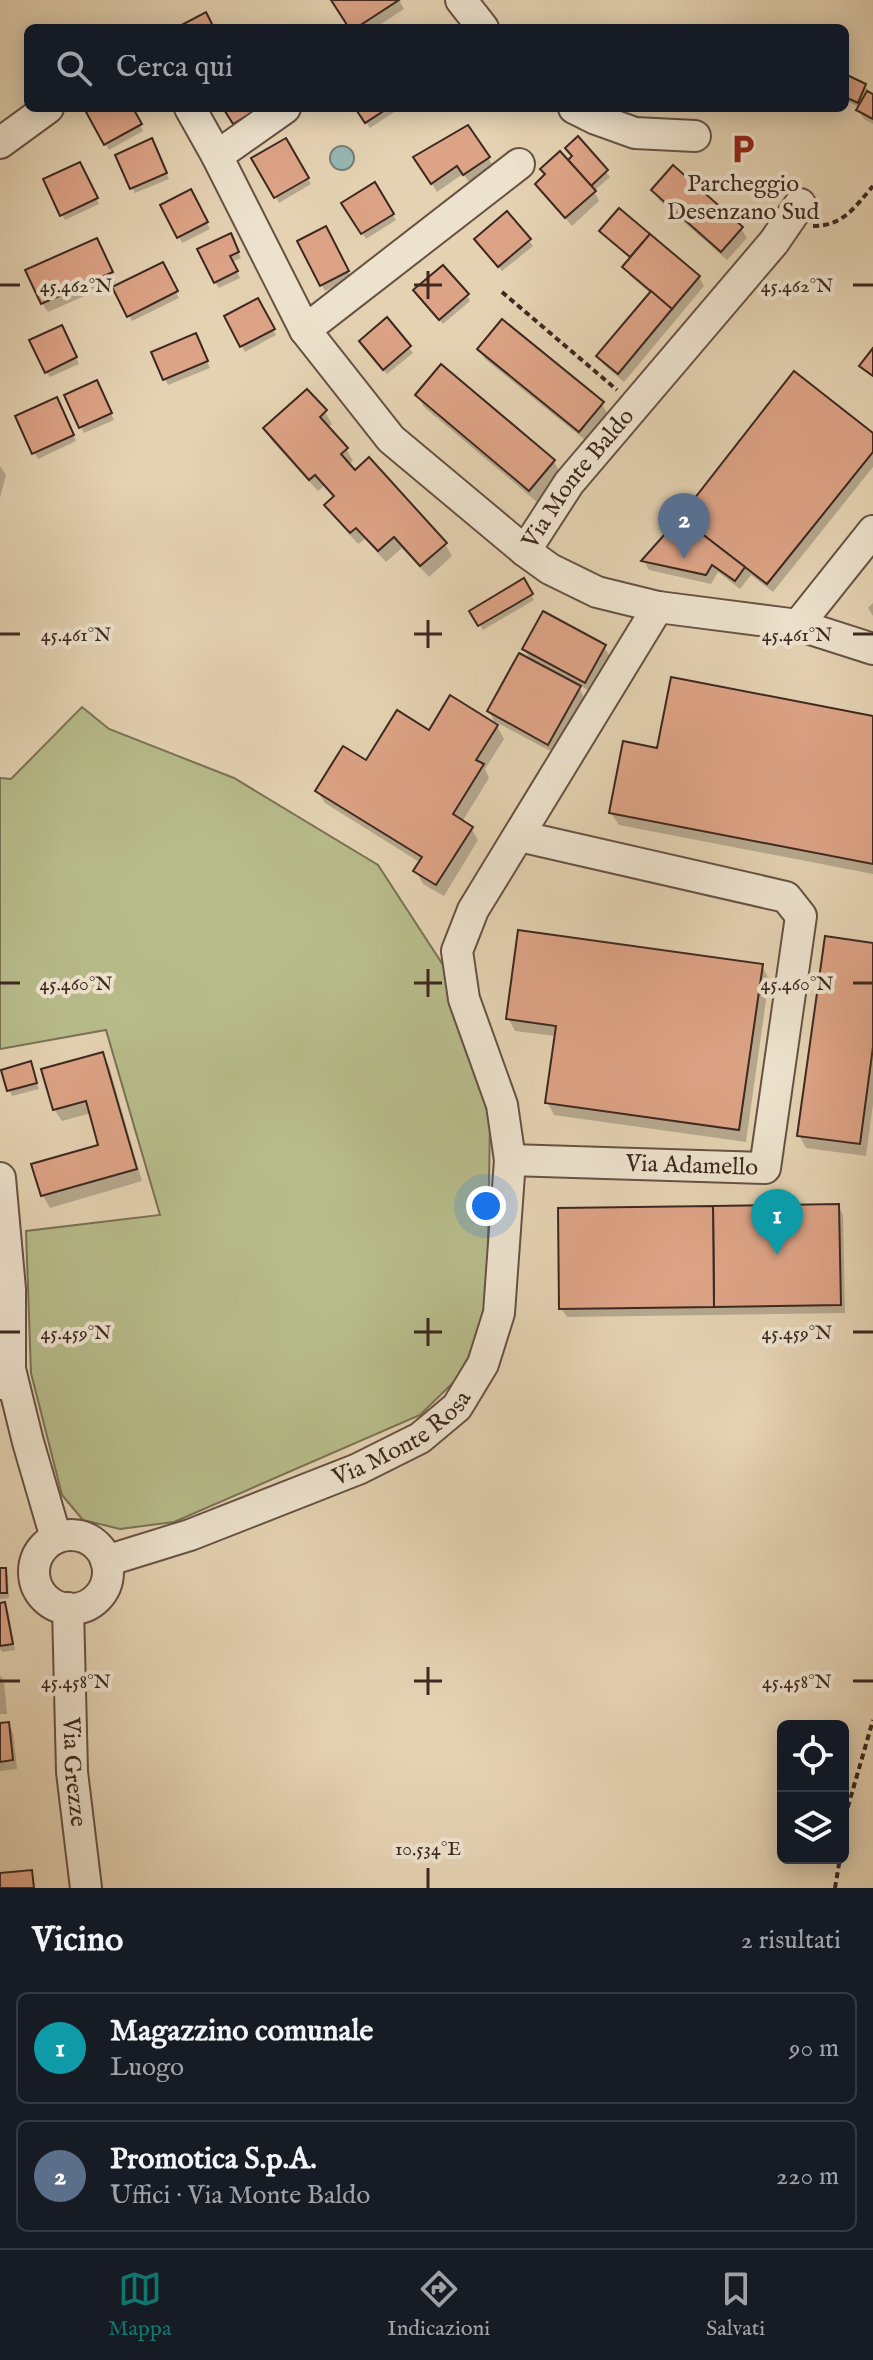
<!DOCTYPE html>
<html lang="it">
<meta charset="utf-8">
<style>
:root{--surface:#171b24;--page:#20242c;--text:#f1f3f6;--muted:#9ea1a6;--line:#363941;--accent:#0f766e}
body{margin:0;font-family:"IM FELL English",serif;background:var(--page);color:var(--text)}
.controls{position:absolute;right:24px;bottom:24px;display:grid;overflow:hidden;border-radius:12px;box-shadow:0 4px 20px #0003}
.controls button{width:72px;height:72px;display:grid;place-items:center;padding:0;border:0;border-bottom:2px solid var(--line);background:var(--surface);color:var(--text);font:40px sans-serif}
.you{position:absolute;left:486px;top:1206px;width:28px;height:28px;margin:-20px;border:6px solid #fff;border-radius:50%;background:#1a73e8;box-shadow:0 0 0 12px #1a73e833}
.badge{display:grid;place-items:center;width:52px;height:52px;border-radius:50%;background:var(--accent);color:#fff;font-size:26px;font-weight:700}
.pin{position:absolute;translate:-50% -66px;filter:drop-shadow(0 2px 4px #0008)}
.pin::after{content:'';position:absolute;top:42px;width:28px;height:24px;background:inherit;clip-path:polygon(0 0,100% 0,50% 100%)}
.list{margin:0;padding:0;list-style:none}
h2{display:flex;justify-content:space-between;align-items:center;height:104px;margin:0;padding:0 32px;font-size:34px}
h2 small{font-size:26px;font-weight:400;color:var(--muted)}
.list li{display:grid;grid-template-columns:52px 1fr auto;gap:24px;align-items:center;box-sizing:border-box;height:112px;margin:0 16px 16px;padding:0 16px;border:2px solid var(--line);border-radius:12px}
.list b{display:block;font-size:30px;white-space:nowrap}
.list p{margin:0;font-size:26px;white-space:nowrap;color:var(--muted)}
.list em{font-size:26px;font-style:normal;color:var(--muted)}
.icon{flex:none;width:44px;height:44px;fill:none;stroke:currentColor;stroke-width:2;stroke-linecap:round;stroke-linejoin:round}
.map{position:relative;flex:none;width:873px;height:1888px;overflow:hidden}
.search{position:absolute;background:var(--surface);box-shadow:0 4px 20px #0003;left:24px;right:24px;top:24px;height:88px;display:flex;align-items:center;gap:20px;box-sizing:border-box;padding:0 28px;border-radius:12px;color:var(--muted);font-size:30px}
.sheet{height:360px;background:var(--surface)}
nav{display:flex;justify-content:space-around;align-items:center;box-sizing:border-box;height:112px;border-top:2px solid var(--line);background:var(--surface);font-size:22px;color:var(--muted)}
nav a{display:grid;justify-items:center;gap:4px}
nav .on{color:var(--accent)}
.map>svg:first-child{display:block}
.green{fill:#b7bb8a;stroke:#7a7255;stroke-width:2}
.water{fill:#97b6b3;stroke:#737d78;stroke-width:2}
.shadow{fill:#0003}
.building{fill:#dda386;stroke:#3d2820;stroke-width:2}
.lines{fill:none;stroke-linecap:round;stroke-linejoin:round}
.minor-casing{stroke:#675244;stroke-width:34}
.path{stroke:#3d2820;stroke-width:4;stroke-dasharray:6 4;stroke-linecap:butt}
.minor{stroke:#ede2cd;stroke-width:30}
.ticks{fill:none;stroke:#3d2820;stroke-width:3}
.labels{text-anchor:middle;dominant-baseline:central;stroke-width:8;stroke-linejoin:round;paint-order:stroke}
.poi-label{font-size:24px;fill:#3d2820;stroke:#ede2cd}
.street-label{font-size:24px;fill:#3d2820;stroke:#ede2cd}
.ticks-label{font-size:20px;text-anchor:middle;fill:#3d2820;stroke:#ede2cd;stroke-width:8;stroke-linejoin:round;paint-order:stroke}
</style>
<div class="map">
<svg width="873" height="1888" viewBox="0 0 873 1888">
<rect width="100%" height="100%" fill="#e4d2b2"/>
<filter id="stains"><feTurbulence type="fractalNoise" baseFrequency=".0025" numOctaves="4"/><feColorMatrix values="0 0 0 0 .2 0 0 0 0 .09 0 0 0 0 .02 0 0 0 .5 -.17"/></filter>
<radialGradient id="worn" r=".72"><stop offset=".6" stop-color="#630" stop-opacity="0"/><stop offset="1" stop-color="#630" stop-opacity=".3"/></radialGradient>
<path class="green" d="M82,707L109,729L234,778L378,865L445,968L490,1120L487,1304L463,1373L420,1415L174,1522L120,1529L83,1520L62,1495L31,1373L26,1231L160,1215L106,1030L0,1049V778L11,779Z"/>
<circle class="water" cx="342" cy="158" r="12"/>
<g class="shadow">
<path d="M333,0H399L404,9L375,28H351Z"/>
<path d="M845,77L865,86L873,97V124L864,119L859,110L860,108L845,100Z"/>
<path d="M98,108H131L143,131L109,150L88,113Z"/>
<path d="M357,108H398L399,109L370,128Z"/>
<path d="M468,128L494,167L470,183L463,174L437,192L416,157Z"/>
<path d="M578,139L610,177L594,191L599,201L572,226L537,184L574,158Z"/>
<path d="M286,141L311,184L279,203L254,159Z"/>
<path d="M154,147L169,179L135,193L132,188Z"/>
<path d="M83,170L99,204L65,220L62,215Z"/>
<path d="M374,185L396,220L366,239L344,203Z"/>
<path d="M653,190L741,228L747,238L727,260L659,200Z"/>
<path d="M191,192L210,229L182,243L163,206Z"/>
<path d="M619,210L699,277L704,286L624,382L604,365L599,356L651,294L630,276L625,267L631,259L602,232Z"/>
<path d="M325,229L351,278L325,291L299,242Z"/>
<path d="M230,236L241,258L232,262L240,278L219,288L215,282Z"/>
<path d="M529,240L533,246L502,271L480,245Z"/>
<path d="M102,250L116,282L48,312L42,303Z"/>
<path d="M162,265L179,298L132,321L115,288Z"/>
<path d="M467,295L470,301L443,324L419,296Z"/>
<path d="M258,301L276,335L245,352L226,317Z"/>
<path d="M387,320L413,353L387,374L364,347Z"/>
<path d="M65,333L79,364L50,377L46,372Z"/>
<path d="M198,341L210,368L168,385L153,353Z"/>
<path d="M479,349L602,404L607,413L585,440L485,359Z"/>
<path d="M99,388L114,420L84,433L67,396Z"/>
<path d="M417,395L554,462L561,474L537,502L424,407Z"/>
<path d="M59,405L76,441L38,459L17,417Z"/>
<path d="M325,412L332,424L327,428L346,449L353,461L348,465L445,544L452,556L429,577L402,548L386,562L365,539L358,544L334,517L327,505L334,498L324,486L318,491L272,441L265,429Z"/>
<path d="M873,436V467L773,592L751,575L740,589L718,572L711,584L649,570L644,561Z"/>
<path d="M0,466L6,475L0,498Z"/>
<path d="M523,581L534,600L483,630L472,611Z"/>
<path d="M873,603V616L868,608Z"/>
<path d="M604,647L610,656L590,691L577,684L584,697L554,753L494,721L489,711L532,662L524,649Z"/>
<path d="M873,718V874L619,825L611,813Z"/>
<path d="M497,726L504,739L485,769L489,778L462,822L471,828L478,840L444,896L423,884L416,871L421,863L325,803L317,791L367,762L429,732Z"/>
<path d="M873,945V1104L866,1156L806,1148L799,1135Z"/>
<path d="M762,966L769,979L746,1142L554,1115L547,1102L556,1036L515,1031L508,1018Z"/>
<path d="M102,1054L109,1066L142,1181L50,1208L43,1196L34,1165L101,1146L91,1113L62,1121L54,1109Z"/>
<path d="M30,1064L39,1089L12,1096L3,1071Z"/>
<path d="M838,1206L843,1215L845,1313L567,1317L561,1308Z"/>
<path d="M0,1570H5L8,1576L9,1598L0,1599Z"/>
<path d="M0,1605H4L8,1610L15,1650L2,1652L0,1649Z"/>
<path d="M0,1675L4,1681L7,1714H0Z"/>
<path d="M8,1724L13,1733L17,1769L0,1771V1725Z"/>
</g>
<g class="building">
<path d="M331,0H399L356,28H349Z"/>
<path d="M206,12L214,28H176Z"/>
<path d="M845,74L866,84L858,103L845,97Z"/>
<path d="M867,91L873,94V119L856,110Z"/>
<path d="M94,108H133L142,124L104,145L86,112Z"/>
<path d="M223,108H260L233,124Z"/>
<path d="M355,108H388L365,123Z"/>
<path d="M468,125L490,157L463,175L457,166L431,184L413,157Z"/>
<path d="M578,136L608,170L591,186L568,160L572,156L565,148Z"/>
<path d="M152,138L167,173L130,189L115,155Z"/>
<path d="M286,138L309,178L274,198L251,158Z"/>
<path d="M560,151L596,191L565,218L535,184L545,174L540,169Z"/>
<path d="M80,162L98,198L60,216L43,179Z"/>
<path d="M673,165L743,227L721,252L651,190Z"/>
<path d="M375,182L394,214L361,234L341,203Z"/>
<path d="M191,189L208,222L177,238L160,205Z"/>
<path d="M619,208L650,234L630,257L599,231Z"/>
<path d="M507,211L531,239L498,267L474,239Z"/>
<path d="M326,226L349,271L320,286L297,241Z"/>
<path d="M231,233L239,252L230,256L238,271L214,283L197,249Z"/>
<path d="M650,234L700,276L672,309L622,267Z"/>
<path d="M97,238L113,272L41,304L25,270Z"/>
<path d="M163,262L178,291L127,317L112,287Z"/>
<path d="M443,265L469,294L439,320L413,290Z"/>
<path d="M651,291L672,309L618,374L596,356Z"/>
<path d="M258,298L275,329L240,347L224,316Z"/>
<path d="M387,317L411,346L383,370L359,341Z"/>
<path d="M502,319L604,402L579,432L477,349Z"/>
<path d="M62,325L77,357L45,373L29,340Z"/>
<path d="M196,333L208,361L163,380L151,352Z"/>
<path d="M873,348V376L859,366Z"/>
<path d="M441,364L555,460L529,491L415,395Z"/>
<path d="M794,371L873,433V452L767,584L680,517Z"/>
<path d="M97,380L112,413L79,428L64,395Z"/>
<path d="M307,389L327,410L320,417L348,448L341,454L355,470L369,457L447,543L420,566L394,537L378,551L356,528L350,533L324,505L334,496L315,475L309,480L263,428Z"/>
<path d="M57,397L74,435L32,454L15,416Z"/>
<path d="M680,517L745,567L735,581L712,565L706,575L641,561Z"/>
<path d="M524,578L533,594L478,626L469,611Z"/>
<path d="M543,611L606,645L585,683L522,649Z"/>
<path d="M519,653L581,686L548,745L487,711Z"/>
<path d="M671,677L873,716V864L609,813L623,741L657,748Z"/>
<path d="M450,695L498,725L476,760L484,764L453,814L473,827L436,885L413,871L422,857L315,791L343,746L366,760L397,710L429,730Z"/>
<path d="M518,930L763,964L739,1130L545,1103L556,1026L506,1019Z"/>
<path d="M825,936L873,943V1047L860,1144L797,1136Z"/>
<path d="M103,1052L137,1169L41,1196L31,1164L98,1145L86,1101L53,1110L41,1069Z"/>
<path d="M31,1061L37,1083L7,1091L1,1070Z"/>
<path d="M839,1204L841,1305L714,1307L713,1206Z"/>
<path d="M713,1206L714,1307L559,1309L558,1208Z"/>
<path d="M0,1568H6L7,1593H0Z"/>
<path d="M5,1602L13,1644L0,1646V1603Z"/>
<path d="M9,1722L13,1760L0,1762V1723Z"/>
<path d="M32,1870L34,1888H0V1873Z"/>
</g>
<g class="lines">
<g class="minor-casing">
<g id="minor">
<path d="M461,0L483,28"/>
<path d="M190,108L217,156L305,330L391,439L525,551L550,569L597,592L658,607L798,625L873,649"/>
<path d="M574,108L596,119L635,133L695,136"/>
<path d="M0,143L48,108"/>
<path d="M217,156L285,108"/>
<path d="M305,330L519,164"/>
<path id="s1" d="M525,551L569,483L774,242L800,204"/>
<path d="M798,625L873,531"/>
<path id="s2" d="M510,1160L765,1168L801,916L786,897L519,836"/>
<path d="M0,1178L10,1289V1369L0,1384"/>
<path d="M10,1369L28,1442L56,1538"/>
<circle cx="71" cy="1572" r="37"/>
<path id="s3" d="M106,1561L190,1535L358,1469L420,1438L457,1407L483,1364L499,1313L510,1160L502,1105L464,999L457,951L473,910L658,607"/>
<path id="s4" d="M68,1608L72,1772L86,1888"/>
</g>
</g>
<g class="path">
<path d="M813,226C843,226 855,207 873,186"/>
<path d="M502,292L617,390"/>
<path d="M843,1837L847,1810L873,1720"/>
<path d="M835,1888L840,1858"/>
</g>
<use href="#minor" class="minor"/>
</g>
<path class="ticks" d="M428,271V299M0,285H20M414,285H442M853,285H873M428,620V648M0,634H20M414,634H442M853,634H873M428,969V997M0,983H20M414,983H442M853,983H873M428,1318V1346M0,1332H20M414,1332H442M853,1332H873M428,1667V1695M0,1681H20M414,1681H442M853,1681H873M428,1868V1888"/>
<defs>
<g id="parking-bare" transform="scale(2.4)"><path d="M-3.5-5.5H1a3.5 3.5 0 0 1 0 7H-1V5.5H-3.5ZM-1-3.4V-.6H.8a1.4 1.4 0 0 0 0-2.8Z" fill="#8f2418" stroke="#ede2cd" stroke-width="2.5" paint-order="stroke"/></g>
</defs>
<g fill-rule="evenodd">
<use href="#parking-bare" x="743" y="149"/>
</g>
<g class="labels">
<g class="poi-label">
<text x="743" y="184">Parcheggio<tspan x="743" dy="28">Desenzano Sud</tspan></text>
</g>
<g class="street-label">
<text stroke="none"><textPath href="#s1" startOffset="90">Via Monte Baldo</textPath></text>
<text stroke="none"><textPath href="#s2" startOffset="182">Via Adamello</textPath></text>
<text stroke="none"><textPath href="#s3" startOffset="322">Via Monte Rosa</textPath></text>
<text stroke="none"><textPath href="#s4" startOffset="164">Via Grezze</textPath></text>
</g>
</g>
<g class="ticks-label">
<text x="76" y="292">45.462°N</text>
<text x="797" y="292">45.462°N</text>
<text x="76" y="641">45.461°N</text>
<text x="797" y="641">45.461°N</text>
<text x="76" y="990">45.460°N</text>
<text x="797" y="990">45.460°N</text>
<text x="76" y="1339">45.459°N</text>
<text x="797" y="1339">45.459°N</text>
<text x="76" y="1688">45.458°N</text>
<text x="797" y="1688">45.458°N</text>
<text x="428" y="1855">10.534°E</text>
</g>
<rect width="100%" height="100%" filter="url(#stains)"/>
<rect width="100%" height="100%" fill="url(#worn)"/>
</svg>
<div class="controls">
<button><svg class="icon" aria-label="locate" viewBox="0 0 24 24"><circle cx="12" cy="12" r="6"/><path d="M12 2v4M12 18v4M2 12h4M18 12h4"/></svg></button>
<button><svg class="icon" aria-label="layers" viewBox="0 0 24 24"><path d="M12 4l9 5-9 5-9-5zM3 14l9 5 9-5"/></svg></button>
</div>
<div class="you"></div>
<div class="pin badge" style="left:777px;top:1255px;background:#0f9aa8">1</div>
<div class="pin badge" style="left:684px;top:559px;background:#5c6f8a">2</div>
<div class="search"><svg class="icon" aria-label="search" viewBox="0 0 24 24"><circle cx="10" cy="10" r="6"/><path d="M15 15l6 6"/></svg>Cerca qui</div>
</div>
<section class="sheet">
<h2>Vicino<small>2 risultati</small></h2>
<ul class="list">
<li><span class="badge" style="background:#0f9aa8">1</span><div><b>Magazzino comunale</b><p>Luogo</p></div><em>90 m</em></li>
<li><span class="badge" style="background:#5c6f8a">2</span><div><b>Promotica S.p.A.</b><p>Uffici · Via Monte Baldo</p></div><em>220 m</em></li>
</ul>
</section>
<nav>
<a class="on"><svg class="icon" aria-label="map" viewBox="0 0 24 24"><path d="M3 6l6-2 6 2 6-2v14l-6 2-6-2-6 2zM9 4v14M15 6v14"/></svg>Mappa</a>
<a><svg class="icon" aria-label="directions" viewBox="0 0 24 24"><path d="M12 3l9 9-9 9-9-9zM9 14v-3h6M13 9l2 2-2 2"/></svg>Indicazioni</a>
<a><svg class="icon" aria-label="saved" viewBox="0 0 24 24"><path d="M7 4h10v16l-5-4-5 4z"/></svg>Salvati</a>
</nav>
